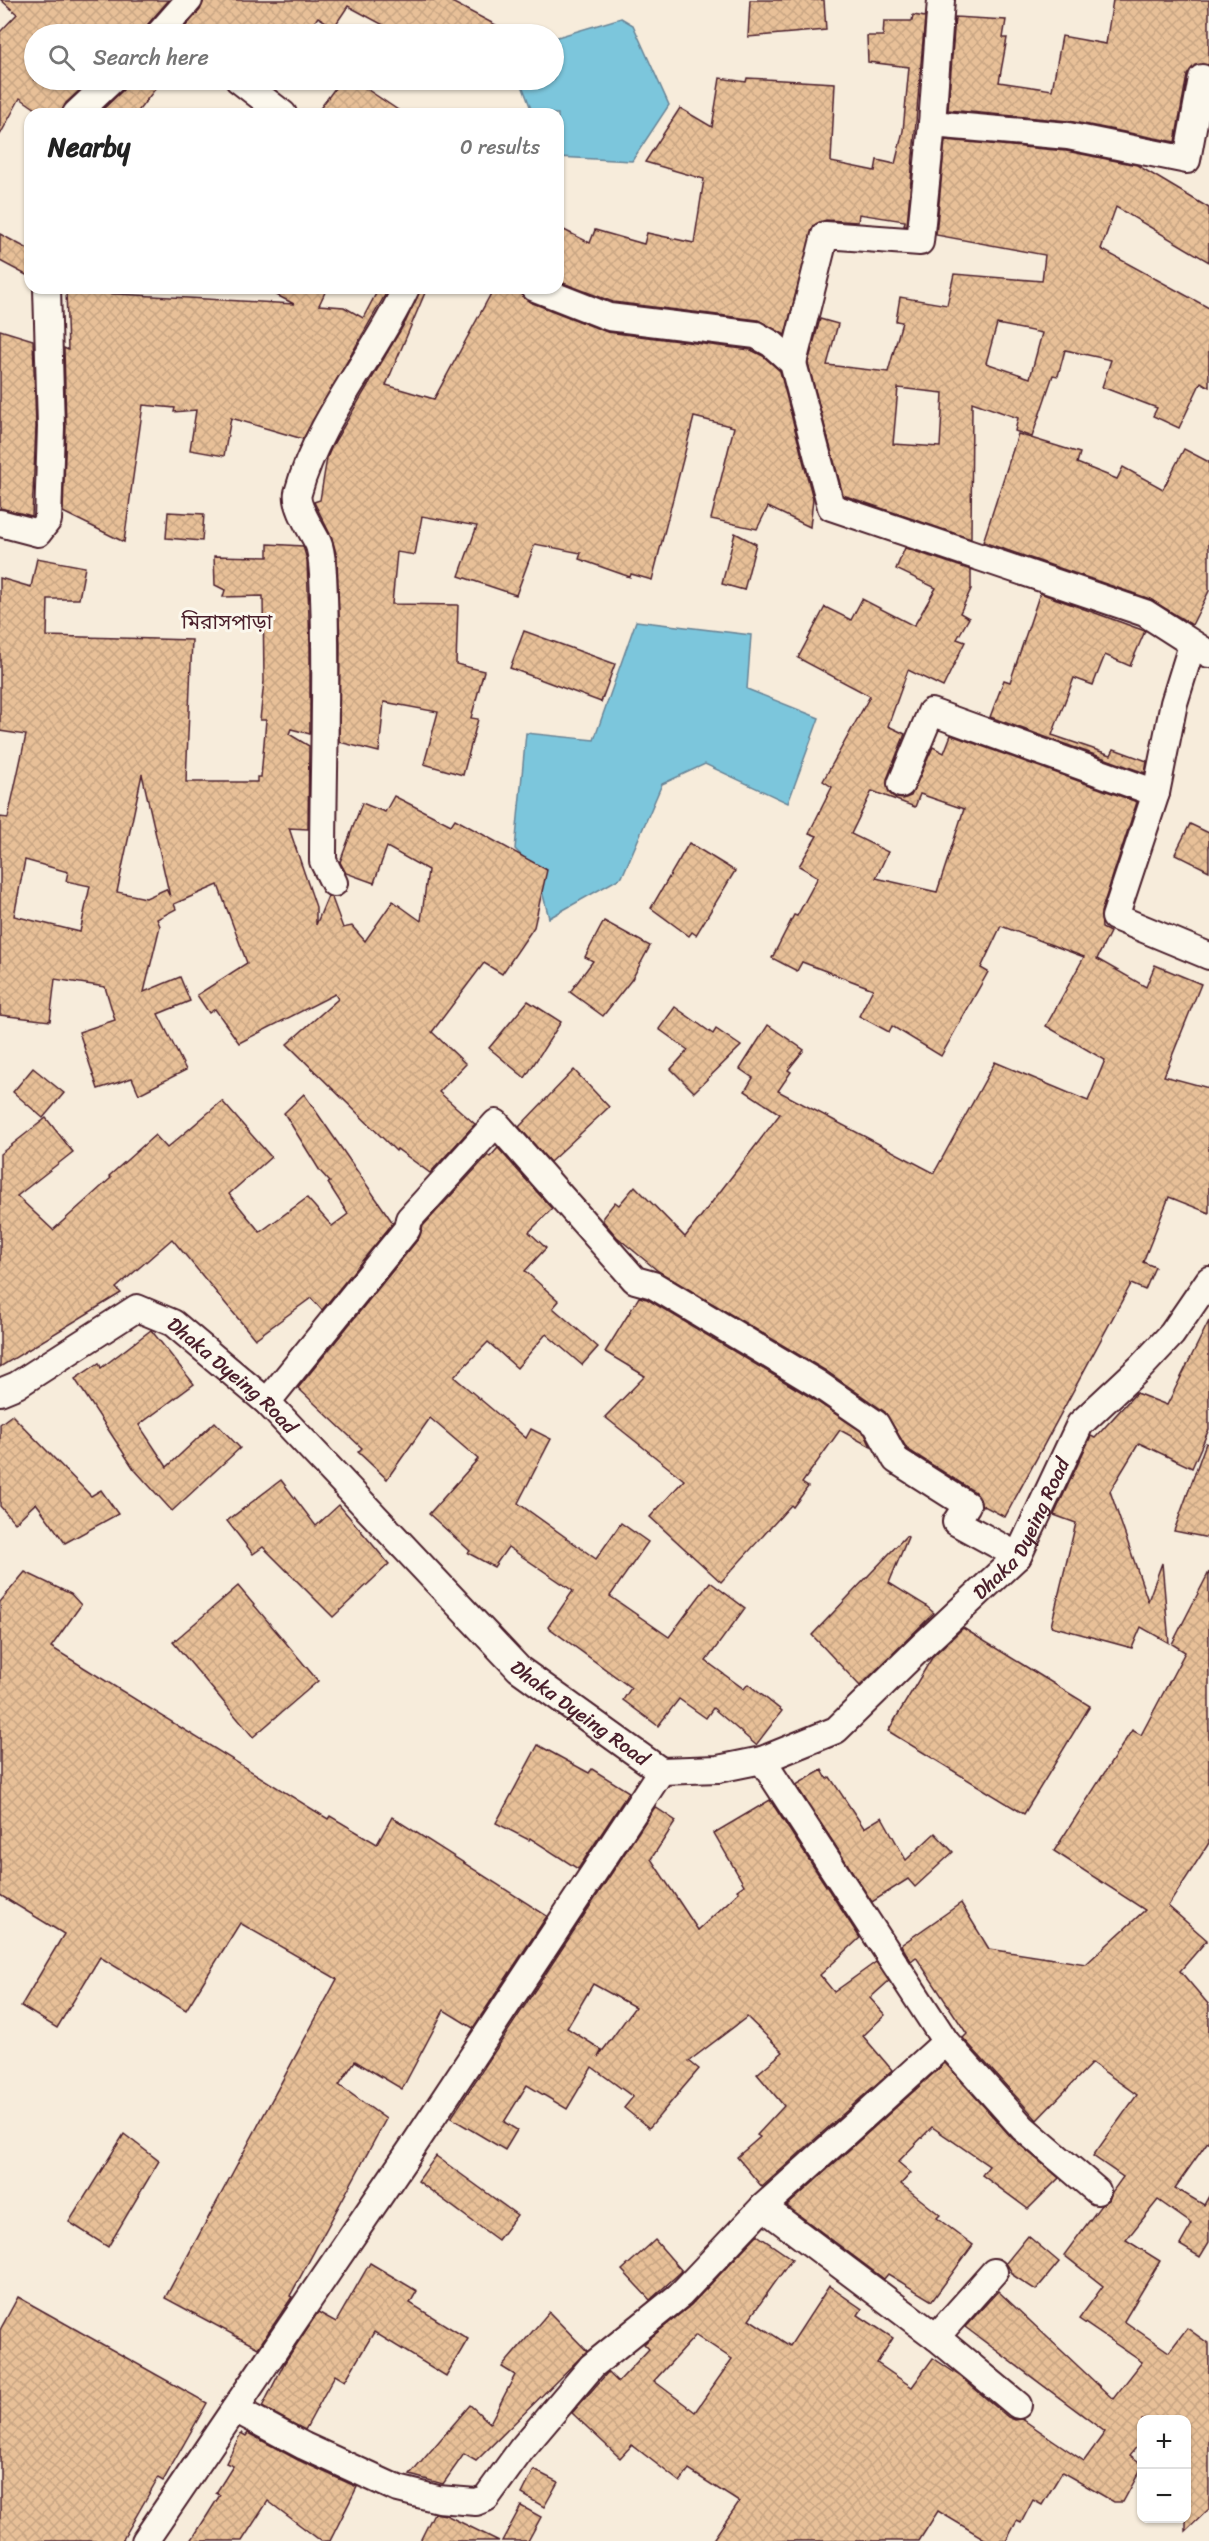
<!DOCTYPE html>
<meta charset="utf-8">
<style>
:root{--surface:#fff;--page:#f6f6f6;--text:#222;--muted:#767676;--line:#e0e0e0}
body{margin:0;font-family:Sriracha,"Noto Sans Bengali",sans-serif;background:var(--page);color:var(--text)}
.controls{position:absolute;right:18px;bottom:18px;display:grid;overflow:hidden;border-radius:12px;box-shadow:0 2px 4px #0004}
.controls button{width:54px;height:54px;display:grid;place-items:center;padding:0;border:0;border-bottom:2px solid var(--line);background:var(--surface);color:var(--text);font:30px sans-serif}
.list{margin:0;padding:0;list-style:none}
h2{display:flex;justify-content:space-between;align-items:center;height:78px;margin:0;padding:0 24px;font-size:26px}
h2 small{font-size:20px;font-weight:400;color:var(--muted)}
.icon{flex:none;width:33px;height:33px;fill:none;stroke:currentColor;stroke-width:2;stroke-linecap:round;stroke-linejoin:round}
.map{position:relative;flex:none;width:1209px;height:2541px;overflow:hidden}
.search{position:absolute;background:var(--surface);box-shadow:0 2px 4px #0004;left:24px;top:24px;width:540px;height:66px;display:flex;align-items:center;gap:15px;box-sizing:border-box;padding:0 21px;border-radius:33px;color:var(--muted);font-size:22px}
.panel{position:absolute;background:var(--surface);box-shadow:0 2px 4px #0004;left:24px;top:108px;width:540px;height:186px;border-radius:18px}
.map>svg:first-child{display:block}
.water{fill:#7cc6dc;stroke:#688395;stroke-width:1.5}
.building{fill:url(#building-cross-hatch);stroke:#4a1f2b;stroke-width:1.5;fill-rule:evenodd}
.lines{fill:none;stroke-linecap:round;stroke-linejoin:round}
.minor-casing{stroke:#4a1f2b;stroke-width:30}
.minor{stroke:#fbf7ec;stroke-width:26}
.labels{text-anchor:middle;dominant-baseline:central;stroke-width:6;stroke-linejoin:round;paint-order:stroke}
.street-label{font-size:20px;fill:#4a1f2b;stroke:#fbf7ec}
.neighbourhood-label{font-size:21px;fill:#4a1f2b;stroke:#fbf7ec}
</style>
<div class="map">
<svg width="1209" height="2541" viewBox="0 0 1209 2541">
<defs>
<pattern id="building-cross-hatch" width="8" height="8" patternUnits="userSpaceOnUse" patternTransform="scale(1.5)"><rect width="8" height="8" fill="#e8c098"/><path d="M0 0l8 8M0 8l8-8" fill="none" stroke="#c8a583"/></pattern>
</defs>
<rect width="100%" height="100%" fill="#f7ecdb"/>
<filter id="ink" filterUnits="userSpaceOnUse"><feTurbulence type="fractalNoise" baseFrequency=".0167" numOctaves="2"/><feDisplacementMap in="SourceGraphic" scale="12" xChannelSelector="R" yChannelSelector="G"/><feConvolveMatrix kernelMatrix="1 2 1 2 8 2 1 2 1" color-interpolation-filters="sRGB"/></filter>
<g filter="url(#ink)">
<g class="water">
<path d="M621,18L633,25L669,105L632,161L558,157V114H533L520,80H554V38Z"/>
<path d="M636,621L751,635L747,689L819,718L788,803L705,764L662,784L622,877L549,918L537,872L515,849L526,733L594,740Z"/>
</g>
<g class="building">
<path d="M1,0H169L148,24L144,34H34V80H91L66,103L61,114H43L20,98L0,135V32L17,14Z"/>
<path d="M204,0H448L513,34H400L348,6L334,27L318,17L306,34H194L185,27L200,10Z"/>
<path d="M750,0H824L826,30L748,37Z"/>
<path d="M1113,0H1209V65H1195L1187,75L1175,142L1069,121L948,110L955,17L1006,20L1003,38H1007L999,82L1052,90L1062,36L1106,44Z"/>
<path d="M913,15L925,17L907,226H904L905,221L859,214L858,222L826,220L814,225L785,335L758,320L613,302L558,281V227L590,243L595,230L644,244L647,233L694,243L704,179L645,162L680,108L712,127L720,78L746,82L747,78L835,83L831,162L875,171L877,160L895,164L903,131L909,67L868,62L867,36H883L884,21H912Z"/>
<path d="M127,80H162L136,114H98L123,90Z"/>
<path d="M341,80H353L404,114H316Z"/>
<path d="M945,140L1066,151L1137,165L1209,208V262L1116,207L1101,249L1209,308V387L1201,382L1179,428L1153,416L1157,408L1102,387L1111,360L1065,350L1058,376L1053,375L1032,437L1015,431L1018,418L972,402L971,539L843,495L808,363L820,319L838,324L827,365L888,372L902,322L896,321L900,297L947,305L954,274L1042,281L1045,255L936,235ZM997,324L1042,333L1030,378L986,363ZM898,388L943,393L940,447L893,444Z"/>
<path d="M0,234L30,250V277L0,261Z"/>
<path d="M263,288H327L319,305L344,307L363,318L379,288H389L303,439L231,418L224,456L190,450L196,410L174,412L175,408L143,405L124,542L63,512L66,427L64,348L68,350L66,291L294,304Z"/>
<path d="M421,288H427L386,385L434,399L494,288H520L523,297L530,302L607,332L751,350L763,356L780,371L813,499L810,527L768,507L757,529L711,519L734,427L694,417L652,580L631,574L630,577L579,559L581,553L535,544L516,595L459,576L477,526L422,516L415,555L397,552L392,604L458,605L456,664L484,671L471,718L478,719L463,775L424,764L438,712L384,702L379,752L339,742L340,645L337,557L332,538L314,502L320,500L327,458L332,446L406,321Z"/>
<path d="M0,330L33,340L36,427L32,516L0,508Z"/>
<path d="M1018,434L1080,453L1077,463L1117,479L1123,467L1163,489L1184,449L1209,462V591L1192,625L1150,599L983,542Z"/>
<path d="M168,512L204,514L202,541L166,538Z"/>
<path d="M735,533L756,544L744,590L722,584Z"/>
<path d="M268,544L303,546L307,560L310,646V734L291,729L289,734L309,746L308,829L289,828L316,907V925L328,896L332,898L343,928L352,926L365,941L393,901L421,921L428,870L387,847L374,883L346,873L340,862L362,803L385,812L394,796L451,825L455,819L547,870L534,927L502,974L484,963L432,1032L466,1064L439,1092L475,1124L430,1173L397,1149L396,1151L287,1044L338,999L335,994L239,1043L215,1009L209,1013L197,995L247,963L218,885L174,904L176,909L157,919L160,926L144,992L180,977L190,1001L158,1014L186,1070L139,1094L132,1078L98,1089L79,1032L115,1020L105,987L55,979L50,1021L0,1015V817L8,818L26,735L0,731V578L31,587L37,558L85,567L79,599H48L47,636L192,640L186,782H257V777H261L266,720H260L264,681L263,596L223,597L225,590L215,585L214,556L268,557ZM142,774L170,897L166,889L146,898L117,892ZM25,860L68,872L66,881L90,886L80,932L14,916Z"/>
<path d="M905,548L971,570V589L960,613L969,618L957,639L965,642L943,687L908,670L888,726L905,734L887,779L889,793L896,798L903,799L911,796L933,747L944,753L951,735L1137,802L1101,912L1102,928L1110,932L1097,959L1146,987L1155,965L1201,984L1164,1076L1209,1088V1213L1169,1197L1143,1262L1155,1267L1145,1290L1131,1284L1005,1517L982,1505L975,1492L907,1449L885,1412L826,1371L658,1271L617,1237L603,1221V1217L615,1202L619,1205L635,1186L685,1237L780,1114L745,1091L753,1078L740,1069L768,1025L804,1050L788,1070L791,1072L778,1091L934,1173L995,1062L1088,1101L1105,1060L1046,1026L1084,957L1001,926L981,968L988,972L941,1056L892,1026L889,1032L859,1016L873,989L802,962L797,971L772,958L794,915L797,916L818,877L799,866L817,836L809,833L832,787L823,781L870,696L798,658L825,607L851,620L862,599L914,626L936,588L896,569ZM872,791L915,807L920,794L964,809L937,892L876,878L888,852L851,834Z"/>
<path d="M1040,593L1145,631L1130,666L1105,655L1093,685L1074,678L1052,735L1111,755L1114,749L1147,761L1145,773L990,717L1004,680L1010,682Z"/>
<path d="M524,631L615,664L601,702L510,668Z"/>
<path d="M1190,824L1209,833V871L1175,854Z"/>
<path d="M689,843L735,871L696,935L692,932L689,936L651,908Z"/>
<path d="M604,921L650,946L632,979L603,1016L570,992L593,961L585,957Z"/>
<path d="M528,1001L561,1022L525,1078L489,1048Z"/>
<path d="M675,1007L713,1034L716,1029L741,1046L694,1092L671,1069L688,1050L659,1029Z"/>
<path d="M33,1068L64,1093L43,1118L13,1092Z"/>
<path d="M574,1070L609,1107L550,1162L519,1127Z"/>
<path d="M304,1094L393,1223L322,1310L311,1298L255,1339L172,1239L116,1288L121,1293L0,1367V1154L46,1118L73,1152L17,1196L53,1230L111,1178L109,1176L155,1135L167,1148L222,1101L271,1157L229,1194L260,1232L307,1198L332,1226L348,1214L328,1183L330,1182L320,1171L284,1113Z"/>
<path d="M498,1148L552,1209L529,1232L546,1248L525,1271L559,1301L553,1308L598,1347L582,1365L546,1334L517,1368L488,1342L454,1377L526,1438L531,1429L551,1439L518,1503L596,1559L621,1523L648,1542L610,1596L669,1637L710,1582L745,1608L706,1661L744,1689L748,1684L782,1711L756,1745L713,1708L706,1718L679,1699L658,1726L623,1700L631,1688L548,1627L573,1591L508,1547L494,1567L468,1553L470,1551L429,1514L478,1459L430,1418L387,1479L358,1452L362,1448L298,1388L419,1238L423,1226L488,1155L490,1157Z"/>
<path d="M639,1297L647,1299L810,1397L865,1434L871,1447L840,1430L802,1483L808,1487L793,1507L791,1505L721,1582L650,1517L684,1480L605,1417L645,1376L605,1352Z"/>
<path d="M1209,1321V1429L1192,1468L1139,1443L1110,1491L1148,1601L1162,1563L1169,1643L1141,1627L1132,1648L1051,1626L1076,1523L1054,1515L1091,1436L1095,1438L1136,1393L1167,1405Z"/>
<path d="M151,1330L194,1384L139,1425L167,1467L215,1422L240,1448L172,1511L134,1469L75,1379L99,1363L101,1368Z"/>
<path d="M12,1415L91,1496L101,1490L118,1514L65,1543L36,1503L15,1523L0,1506V1424Z"/>
<path d="M1206,1443L1209,1444V1538L1174,1531Z"/>
<path d="M281,1480L316,1526L339,1505L389,1564L333,1617L263,1547L253,1554L227,1521Z"/>
<path d="M906,1536L908,1537L889,1583L925,1605L934,1613L860,1686L812,1635Z"/>
<path d="M25,1572L71,1594L81,1605L51,1647L328,1819L330,1816L377,1844L392,1817L547,1916L473,2028L444,2010L402,2089L355,2061L339,2085L386,2119L290,2296L292,2297L258,2348L165,2298L337,1979L240,1923L186,2010L100,1957L57,2028L21,2006L64,1934L0,1895V1602Z"/>
<path d="M1209,1572V1843L1168,1906L1207,1940L1180,1971L1209,2005V2140L1175,2188L1204,2205L1209,2196V2242L1200,2257L1180,2245L1192,2224L1158,2200L1126,2240L1160,2261L1124,2321L1169,2352L1187,2328L1209,2344V2509L1186,2531V2420H1142V2440L1130,2455L1142,2464V2467L1123,2502H1114L1062,2472L1042,2505L1033,2500L1021,2523L1017,2521L1006,2541H988L938,2511L919,2541H712L739,2502L689,2470L680,2482L632,2445L620,2458L572,2413L608,2372L618,2382L649,2349L644,2344L648,2340L691,2305L757,2235L792,2259L749,2319L790,2346L829,2286L862,2309L858,2315L893,2338L877,2363L912,2387L933,2358L961,2377L1008,2417L1015,2420L1022,2419L1084,2461L1105,2432L965,2327L998,2291L1113,2399L1142,2362L1079,2319L1103,2286L1064,2255L1101,2205L1109,2200L1112,2192L1123,2177L1093,2156L1137,2095L1092,2063L1037,2120L963,2038L967,2034L916,1957L911,1961L901,1945L961,1903L989,1949L1086,1964L1145,1910L1054,1851L1132,1730L1141,1735L1185,1652L1172,1644ZM696,2335L732,2359L695,2412L654,2381Z"/>
<path d="M238,1586L318,1681L253,1737L173,1642Z"/>
<path d="M963,1628L1090,1706L1024,1814L888,1731L933,1656Z"/>
<path d="M538,1745L589,1773L592,1769L629,1792L578,1869L530,1838L529,1840L496,1823Z"/>
<path d="M822,1770L827,1779L830,1777L864,1828L882,1817L906,1860L935,1833L953,1852L915,1887L908,1879L872,1902L796,1785Z"/>
<path d="M770,1800L860,1938L820,1975L834,1992L876,1962L889,1981L870,1998L885,2015L863,2036L892,2070L762,2187L737,2157L760,2137L757,2135L784,2106L757,2074L783,2052L747,2017L689,2061L699,2069L649,2128L624,2108L633,2097L592,2067L567,2109L527,2085L504,2122L517,2130L505,2150L451,2118L655,1807L676,1821L651,1859L698,1930L739,1892L737,1890L744,1885L714,1833ZM593,1984L635,2007L598,2057L602,2050L567,2028Z"/>
<path d="M945,2063L1012,2138L1059,2178L1028,2209L982,2175L989,2166L932,2127L898,2162L911,2173L901,2184L940,2215L937,2218L973,2245L932,2301L888,2274L884,2279L787,2206Z"/>
<path d="M124,2134L159,2161L108,2247L69,2222Z"/>
<path d="M436,2156L517,2215L498,2240L418,2181Z"/>
<path d="M1028,2236L1059,2262L1036,2290L1014,2276L1006,2263Z"/>
<path d="M655,2240L682,2271L650,2300L622,2270Z"/>
<path d="M370,2263L417,2291L410,2303L468,2339L446,2376L374,2332L345,2381L335,2375L305,2430L262,2407L285,2362L318,2312L336,2322Z"/>
<path d="M18,2297L207,2403L163,2481L158,2478L122,2541H0V2330Z"/>
<path d="M549,2312L587,2351L476,2461L464,2454L443,2484L410,2475L470,2405L490,2423L515,2375L502,2367Z"/>
<path d="M241,2433L246,2436L248,2433L298,2460L357,2487L330,2541H321L268,2501L242,2541H191L220,2495L216,2493L233,2466L226,2463Z"/>
<path d="M534,2470L558,2482L544,2507L522,2494Z"/>
<path d="M521,2506L541,2517L528,2541H502Z"/>
<path d="M434,2513L446,2515L499,2541H420Z"/>
</g>
<g class="lines">
<g class="minor-casing">
<g id="minor">
<path d="M159,34L189,0"/>
<path d="M239,80L283,114"/>
<path d="M76,114L112,80"/>
<path d="M932,124L941,0"/>
<path d="M535,288L609,317L756,335L772,344L793,363L831,507L1145,613L1209,654"/>
<path d="M793,363L825,235L920,242L932,124L1068,136L1187,160L1202,78L1209,82"/>
<path d="M0,523L38,533L48,520L51,427L47,288"/>
<path d="M1192,645L1174,703L1156,793L1115,917L1209,956"/>
<path d="M901,784L931,712L1156,793"/>
<path d="M334,883L323,861C323,765 328,669 323,574C322,564 322,552 318,543C312,531 295,505 298,493C318,419 374,357 406,288"/>
<path id="s1" d="M0,1392L17,1385L137,1308L173,1323L267,1402L519,1669L661,1771L718,1769L762,1760L836,1730L923,1645L1018,1556L1080,1424L1141,1367L1172,1334L1209,1280"/>
<path d="M267,1402L407,1229L409,1219L496,1123L635,1280L653,1285L818,1384L876,1424L896,1460L967,1505L956,1522L1018,1556"/>
<path d="M762,1760L946,2042L1023,2128L1097,2191"/>
<path d="M763,2207L936,2337L1018,2405"/>
<path d="M936,2337L994,2272"/>
<path d="M235,2409L304,2446L398,2489L438,2499L476,2502L486,2498L521,2450L592,2366L680,2295L763,2207L946,2042"/>
<path d="M145,2541L412,2148L661,1771"/>
</g>
</g>
<use href="#minor" class="minor"/>
</g>
</g>
<g class="labels">
<g class="street-label">
<text stroke="none"><textPath href="#s1" startOffset="279">Dhaka Dyeing Road</textPath></text>
<text stroke="none"><textPath href="#s1" startOffset="1323">Dhaka Dyeing Road</textPath></text>
<text stroke="none"><textPath href="#s1" startOffset="765">Dhaka Dyeing Road</textPath></text>
</g>
<g class="neighbourhood-label">
<text x="227" y="622">মিরাসপাড়া</text>
</g>
</g>
</svg>
<div class="controls">
<button>+</button>
<button>−</button>
</div>
<div class="search"><svg class="icon" aria-label="search" viewBox="0 0 24 24"><circle cx="10" cy="10" r="6"/><path d="M15 15l6 6"/></svg>Search here</div>
<section class="panel">
<h2>Nearby<small>0 results</small></h2>
<ul class="list">
</ul>
</section>
</div>
